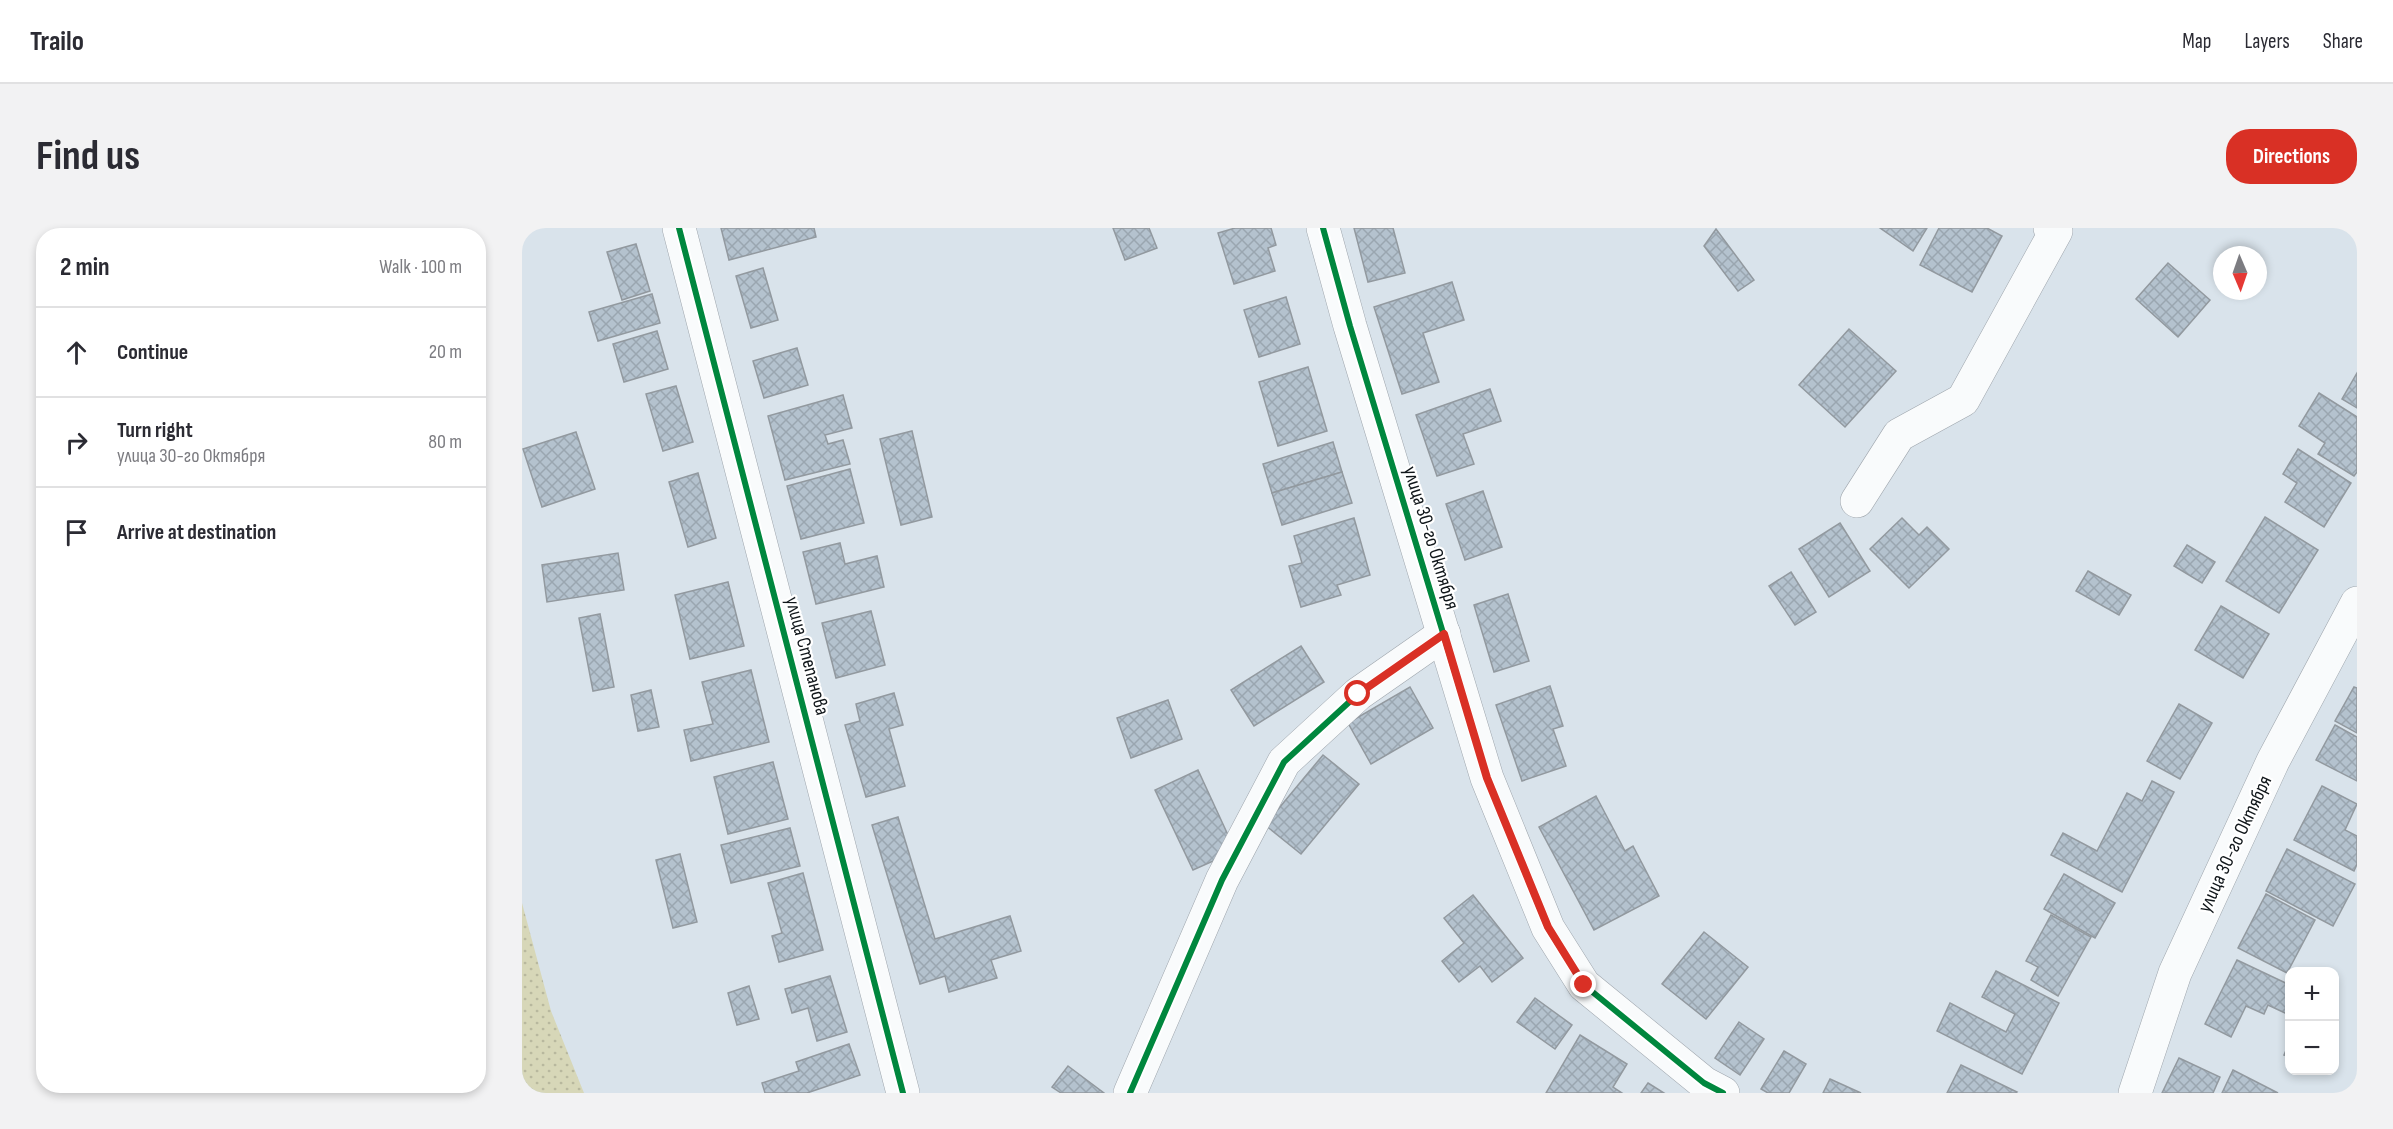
<!DOCTYPE html>
<meta charset="utf-8">
<style>
:root{--surface:#fff;--page:#f2f2f3;--text:#2b2b33;--muted:#7c7c81;--line:#e1e1e2;--accent:#d93025}
body{margin:0;font-family:"Sofia Sans Condensed",sans-serif;background:var(--page);color:var(--text)}
.controls{position:absolute;right:18px;bottom:18px;display:grid;overflow:hidden;border-radius:12px;box-shadow:0 3px 9px #0003}
.controls button{width:54px;height:54px;display:grid;place-items:center;padding:0;border:0;border-bottom:2px solid var(--line);background:var(--surface);color:var(--text);font:30px sans-serif}
.compass{position:absolute;left:1691px;top:18px;width:54px;height:54px;border-radius:50%;background:var(--surface);box-shadow:0 3px 9px #0003;rotate:178deg}
.stop{position:absolute;width:18px;height:18px;margin:-14px;border:4px solid #d93025;border-radius:50%;background:#fff}
.stop.end{background:#d93025;border-color:#fff;box-shadow:0 2px 6px #0008}
.list{margin:0;padding:0;list-style:none}
h2{display:flex;justify-content:space-between;align-items:center;height:78px;margin:0;padding:0 24px;font-size:26px}
h2 small{font-size:20px;font-weight:400;color:var(--muted)}
.list li{display:grid;grid-template-columns:39px 1fr auto;gap:18px;align-items:center;box-sizing:border-box;height:90px;padding:0 24px;border-top:2px solid var(--line)}
.list b{display:block;font-size:22px;white-space:nowrap}
.list p{margin:0;font-size:20px;white-space:nowrap;color:var(--muted)}
.list em{font-size:20px;font-style:normal;color:var(--muted)}
.icon{flex:none;width:33px;height:33px;fill:none;stroke:currentColor;stroke-width:2;stroke-linecap:round;stroke-linejoin:round}
.map{position:relative;flex:none;width:1835px;height:865px;overflow:hidden;border-radius:24px}
header{display:flex;align-items:center;gap:36px;box-sizing:border-box;height:84px;padding:0 30px;background:var(--surface);border-bottom:2px solid var(--line)}
header strong{font-size:28px}
nav{display:flex;gap:33px;margin-inline-start:auto;font-size:21px}
.intro{display:flex;align-items:center;justify-content:space-between;box-sizing:border-box;height:144px;padding:0 36px}
h1{margin:0;font-size:42px}
.button{padding:15px 27px;border-radius:24px;background:var(--accent);color:#fff;font-size:21px;font-weight:700}
main{display:flex;gap:36px;padding:0 36px}
aside{flex:1;background:var(--surface);border-radius:24px;box-shadow:0 3px 9px #0003}
.map>svg:first-child{display:block}
.park{fill:url(#park-dots)}
.building{fill:url(#building-cross-hatch);stroke:#92999f;stroke-width:1.5}
.lines{fill:none;stroke-linecap:round;stroke-linejoin:round}
.minor-casing{stroke:#9ea5ac;stroke-width:34}
.minor{stroke:#f9fbfc;stroke-width:33}
.cycleway-casing{stroke:#fff;stroke-width:10}
.cycleway{stroke:#00873e;stroke-width:6}
.route{stroke:#d93025;stroke-width:8}
.labels{text-anchor:middle;dominant-baseline:central;stroke-width:4.5;stroke-linejoin:round;paint-order:stroke}
.street-label{font-size:20px;fill:#10161a;stroke:#fff}
</style>
<header>
<strong>Trailo</strong>
<nav><a>Map</a><a>Layers</a><a>Share</a></nav>
</header>
<div class="intro"><h1>Find us</h1><a class="button">Directions</a></div>
<main>
<aside>
<h2>2 min<small>Walk · 100 m</small></h2>
<ul class="list">
<li><svg class="icon" aria-label="ahead" viewBox="0 0 24 24"><path d="M12 20V5M6 11l6-6 6 6"/></svg><div><b>Continue</b></div><em>20 m</em></li>
<li><svg class="icon" aria-label="right" viewBox="0 0 24 24"><path d="M7 20v-9h11M14 6l5 5-5 5"/></svg><div><b>Turn right</b><p>улица 30-го Октября</p></div><em>80 m</em></li>
<li><svg class="icon" aria-label="arrive" viewBox="0 0 24 24"><path d="M6 21V4h12l-3 4 3 4H6"/></svg><div><b>Arrive at destination</b></div></li>
</ul>
</aside>
<div class="map">
<svg width="1835" height="865" viewBox="0 0 1835 865">
<defs>
<pattern id="park-dots" width="8" height="8" patternUnits="userSpaceOnUse" patternTransform="scale(1.5)"><rect width="8" height="8" fill="#d7d7b8"/><path d="M2 2h.1M6 6h.1" fill="none" stroke="#b8b89e" stroke-width="1.8" stroke-linecap="round"/></pattern>
<pattern id="building-cross-hatch" width="8" height="8" patternUnits="userSpaceOnUse" patternTransform="scale(1.5)"><rect width="8" height="8" fill="#b4c2ce"/><path d="M0 0l8 8M0 8l8-8" fill="none" stroke="#9aa6b0"/></pattern>
</defs>
<rect width="100%" height="100%" fill="#d9e3eb"/>
<path class="park" d="M0,675L29,783L62,865H0Z"/>
<g class="building">
<path d="M199,0H292L294,9L207,32Z"/>
<path d="M591,0H627L635,20L603,32Z"/>
<path d="M713,0H749L754,17L746,20L753,43L712,56L696,5Z"/>
<path d="M832,0H871L883,45L846,54Z"/>
<path d="M1358,0H1405L1391,23Z"/>
<path d="M1417,0H1465L1480,8L1450,64L1398,37Z"/>
<path d="M1194,1L1232,52L1216,63L1182,18Z"/>
<path d="M114,16L128,63L100,72L85,24Z"/>
<path d="M1646,35L1688,72L1656,109L1614,71Z"/>
<path d="M241,40L256,92L229,100L214,48Z"/>
<path d="M930,54L942,92L901,105L917,154L880,166L852,79Z"/>
<path d="M130,66L138,95L76,113L67,84Z"/>
<path d="M764,69L778,116L737,129L722,82Z"/>
<path d="M1327,101L1374,143L1323,199L1277,157Z"/>
<path d="M135,103L146,141L102,154L91,116Z"/>
<path d="M275,120L286,157L242,170L231,133Z"/>
<path d="M786,139L805,203L756,218L737,154Z"/>
<path d="M1835,145V180L1820,171Z"/>
<path d="M154,158L171,214L141,223L124,166Z"/>
<path d="M968,161L979,193L941,206L952,236L915,248L894,187Z"/>
<path d="M1797,165L1835,189V244L1832,248L1796,226L1803,215L1777,198Z"/>
<path d="M321,167L330,200L303,207L306,216L321,212L328,236L263,252L246,188Z"/>
<path d="M390,203L410,289L379,297L358,211Z"/>
<path d="M54,204L73,261L20,279L1,221Z"/>
<path d="M811,214L820,244L750,265L741,236Z"/>
<path d="M1776,221L1829,255L1802,299L1763,274L1775,255L1761,246Z"/>
<path d="M328,241L342,295L279,311L265,258Z"/>
<path d="M820,244L830,275L760,297L750,265Z"/>
<path d="M176,245L194,310L166,319L147,254Z"/>
<path d="M961,263L980,319L943,332L924,276Z"/>
<path d="M1743,289L1796,322L1757,385L1704,353Z"/>
<path d="M832,290L848,347L815,357L819,367L779,379L767,338L780,335L772,308Z"/>
<path d="M1380,290L1397,307L1405,299L1427,321L1387,360L1348,321Z"/>
<path d="M1318,295L1348,343L1307,369L1277,321Z"/>
<path d="M318,315L323,336L355,328L362,359L294,376L281,324Z"/>
<path d="M1665,317L1693,334L1680,355L1652,338Z"/>
<path d="M96,325L102,362L25,374L20,337Z"/>
<path d="M1566,343L1609,367L1597,387L1554,363Z"/>
<path d="M1269,344L1294,384L1273,397L1247,358Z"/>
<path d="M206,354L222,418L168,431L153,367Z"/>
<path d="M986,366L1007,433L972,444L952,377Z"/>
<path d="M1699,378L1747,406L1721,450L1673,422Z"/>
<path d="M349,383L363,437L314,450L300,395Z"/>
<path d="M78,386L92,459L71,463L57,390Z"/>
<path d="M779,418L802,454L732,498L709,462Z"/>
<path d="M229,442L247,514L169,533L162,502L191,496L180,454Z"/>
<path d="M1028,458L1041,498L1031,501L1044,538L1000,553L974,477Z"/>
<path d="M888,459L911,500L849,536L826,495Z"/>
<path d="M1832,459L1835,460V505L1813,493Z"/>
<path d="M129,462L137,499L116,503L109,467Z"/>
<path d="M372,465L381,497L367,501L383,558L344,569L323,497L338,493L334,476Z"/>
<path d="M646,472L660,511L609,530L595,490Z"/>
<path d="M1657,476L1690,495L1658,551L1625,533Z"/>
<path d="M1813,497L1835,509V553L1794,532Z"/>
<path d="M801,527L837,556L779,626L743,597Z"/>
<path d="M251,534L266,591L206,606L192,549Z"/>
<path d="M676,542L706,607L698,630L671,642L633,562Z"/>
<path d="M1630,553L1652,564L1600,664L1529,627L1541,605L1575,623L1605,565L1620,573Z"/>
<path d="M1800,558L1835,576L1823,602L1835,608V636L1832,643L1772,612Z"/>
<path d="M1074,568L1103,623L1111,618L1137,668L1072,702L1017,599Z"/>
<path d="M376,589L413,711L488,688L499,723L469,732L475,750L427,764L423,748L398,756L350,597Z"/>
<path d="M268,600L278,638L209,655L199,617Z"/>
<path d="M1765,621L1833,656L1811,698L1744,663Z"/>
<path d="M158,626L175,694L151,700L134,632Z"/>
<path d="M281,645L301,722L257,734L250,708L260,705L246,655Z"/>
<path d="M1542,646L1593,675L1573,710L1522,681Z"/>
<path d="M1744,666L1793,692L1765,745L1716,720Z"/>
<path d="M951,667L1001,730L970,754L958,738L937,754L920,733L942,715L922,690Z"/>
<path d="M1529,687L1569,709L1536,768L1509,752L1516,739L1504,733Z"/>
<path d="M1182,704L1226,739L1184,791L1140,756Z"/>
<path d="M1715,732L1768,757V776L1763,785L1746,777L1742,786L1724,778L1709,809L1683,796Z"/>
<path d="M1474,743L1537,775L1500,846L1415,803L1428,775L1484,804L1493,786L1460,769Z"/>
<path d="M308,748L325,804L295,813L286,780L270,785L263,761Z"/>
<path d="M227,758L237,791L215,797L206,765Z"/>
<path d="M1013,770L1050,797L1033,821L995,794Z"/>
<path d="M1217,794L1242,811L1218,847L1193,830Z"/>
<path d="M1058,807L1105,836L1091,859L1100,865H1024Z"/>
<path d="M1768,813V829L1762,827Z"/>
<path d="M327,816L338,847L285,865H243L240,855L277,843L274,834Z"/>
<path d="M1262,823L1284,836L1267,865H1246L1239,861Z"/>
<path d="M1657,830L1698,849L1691,865H1640Z"/>
<path d="M1439,837L1495,864L1494,865H1425Z"/>
<path d="M546,838L582,865H539L530,859Z"/>
<path d="M1711,842L1756,865H1700Z"/>
<path d="M1308,851L1339,865H1301Z"/>
<path d="M1126,855L1142,865H1119Z"/>
</g>
<g class="lines">
<g class="minor-casing">
<g id="minor">
<path d="M157,0L381,865"/>
<path d="M801,0L828,98L965,550L1026,700L1062,757L1182,855L1201,865"/>
<path d="M1335,273L1377,207L1441,172L1534,3L1528,0"/>
<path d="M608,865L700,652L762,534L836,466L922,406"/>
<path d="M1613,865L1653,745L1751,533L1835,375"/>
</g>
</g>
<use href="#minor" class="minor"/>
<g class="cycleway-casing">
<g id="cycleway">
<path d="M157,0L381,865"/>
<path d="M801,0L828,98L965,550L1026,700L1062,757L1182,855L1201,865"/>
<path d="M608,865L700,652L762,534L836,466L922,406"/>
</g>
</g>
<use href="#cycleway" class="cycleway"/>
</g>
<g class="lines">
<path class="route" d="M836,466L922,406L965,550L1026,699L1062,757"/>
</g>
<g class="labels">
<g class="street-label">
<text transform="translate(909 310) rotate(73)">улица 30-го Октября</text>
<text transform="translate(285 428) rotate(75)">улица Степанова</text>
<text transform="translate(1713 616) rotate(-65)">улица 30-го Октября</text>
</g>
</g>
</svg>
<div class="controls">
<button>+</button>
<button>−</button>
</div>
<svg class="compass" viewBox="-18 -18 36 36"><path d="M0-13l5 13h-10z" fill="#e53935"/><path d="M0 13l5-13h-10z" fill="#7c7c81"/></svg>
<div class="stop" style="left:836px;top:466px"></div>
<div class="stop end" style="left:1062px;top:757px"></div>
</div>
</main>
